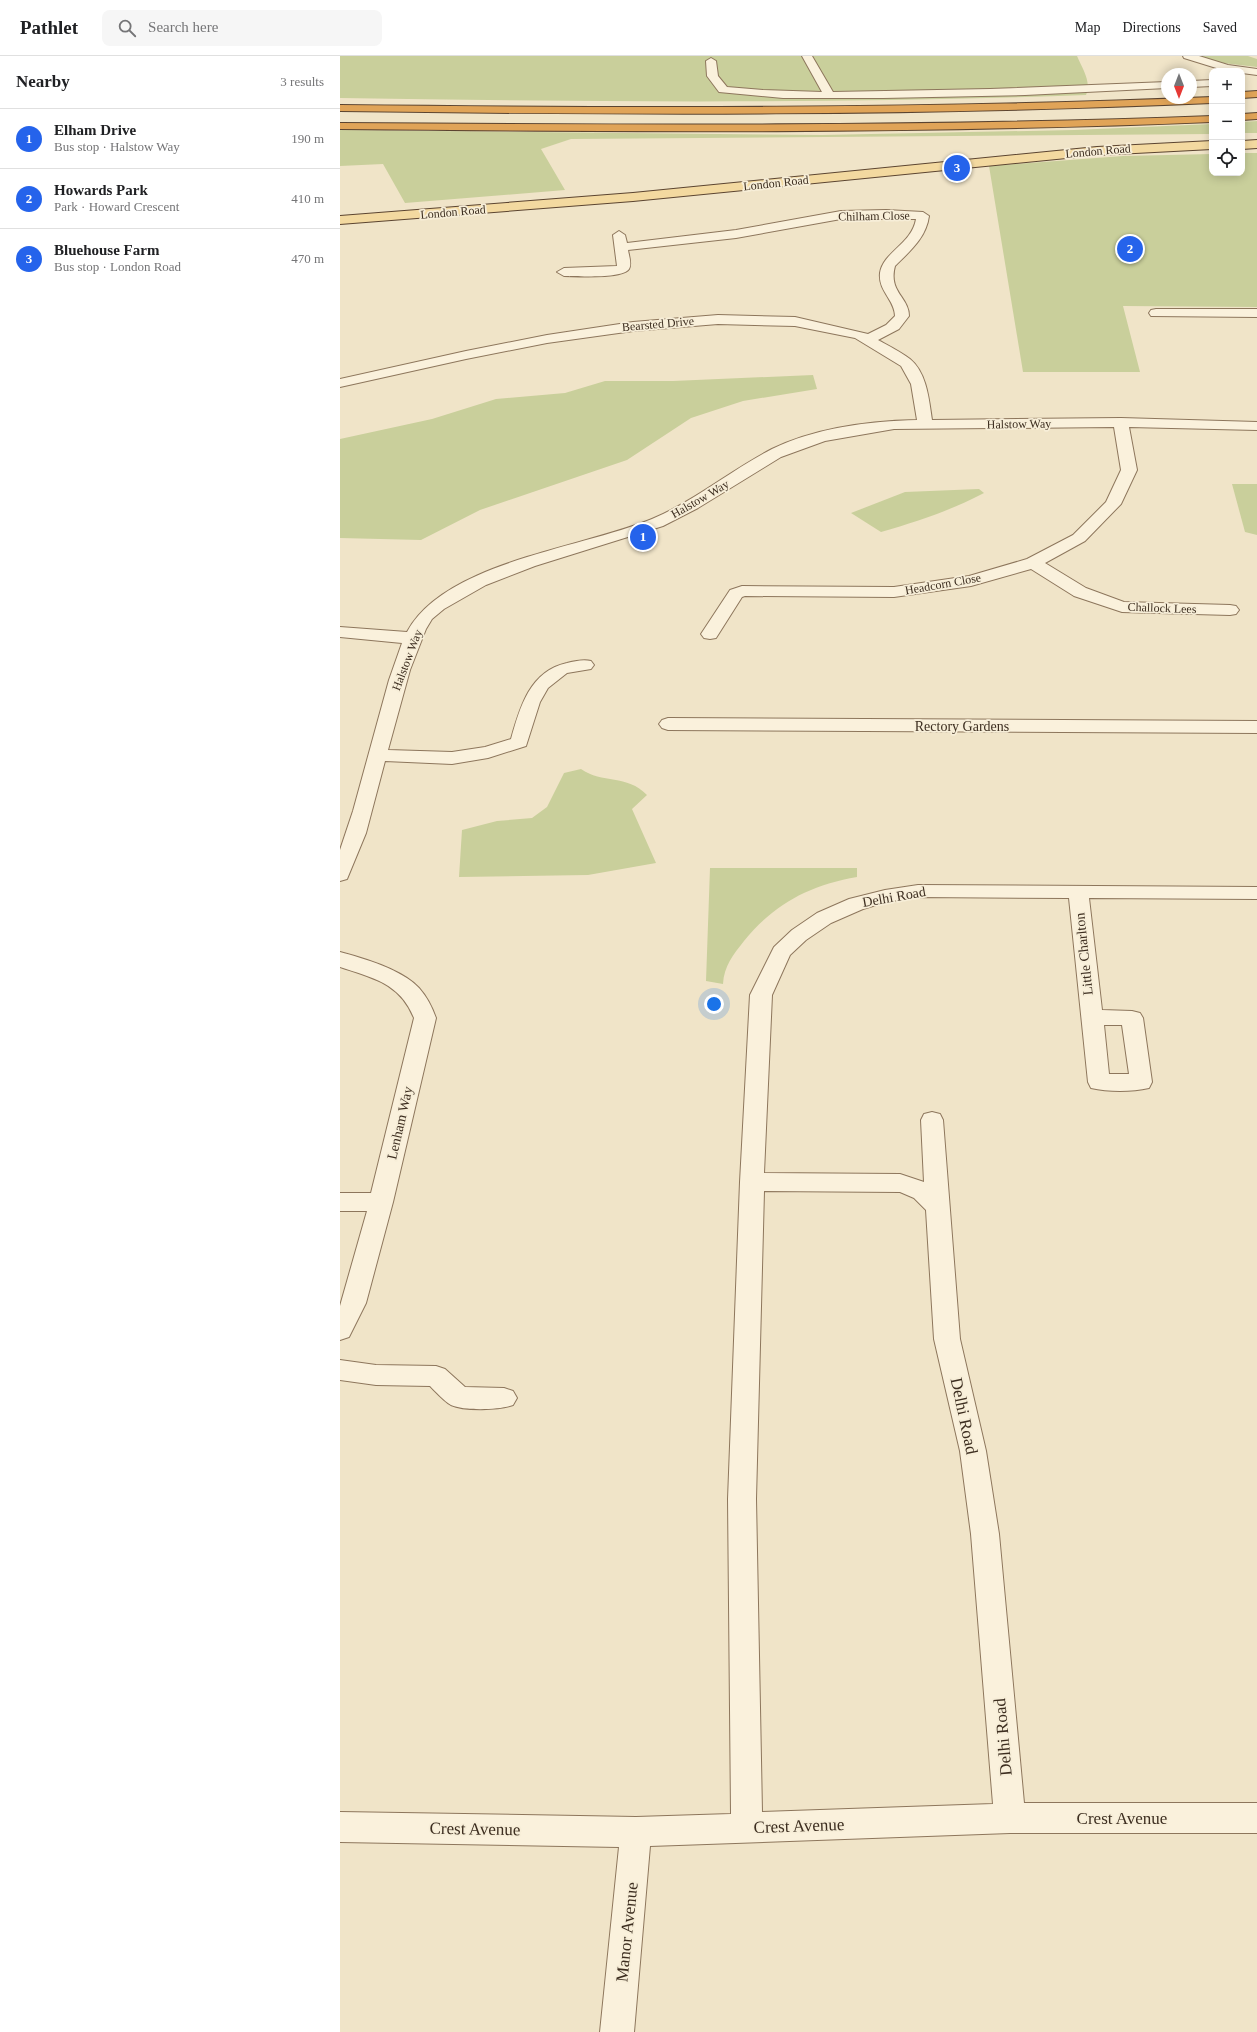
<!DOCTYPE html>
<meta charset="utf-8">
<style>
:root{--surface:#fff;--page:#f6f6f6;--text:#202124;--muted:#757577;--line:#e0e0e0;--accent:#2563eb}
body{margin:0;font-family:"Times New Roman",serif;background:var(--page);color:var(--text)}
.controls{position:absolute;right:12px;top:12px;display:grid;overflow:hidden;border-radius:8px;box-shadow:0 2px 10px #0003}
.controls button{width:36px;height:36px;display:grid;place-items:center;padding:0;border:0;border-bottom:1px solid var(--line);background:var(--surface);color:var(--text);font:20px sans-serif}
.compass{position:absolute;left:821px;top:12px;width:36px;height:36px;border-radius:50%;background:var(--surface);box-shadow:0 2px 10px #0003;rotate:180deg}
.you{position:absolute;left:374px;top:948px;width:14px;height:14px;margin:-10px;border:3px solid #fff;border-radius:50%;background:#1a73e8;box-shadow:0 0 0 6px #1a73e833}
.badge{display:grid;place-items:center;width:26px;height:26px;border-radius:50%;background:var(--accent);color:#fff;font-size:13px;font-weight:700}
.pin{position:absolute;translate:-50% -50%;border:2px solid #fff;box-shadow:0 1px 4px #0006}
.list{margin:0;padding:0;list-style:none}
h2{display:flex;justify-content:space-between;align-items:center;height:52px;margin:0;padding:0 16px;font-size:17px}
h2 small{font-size:13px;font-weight:400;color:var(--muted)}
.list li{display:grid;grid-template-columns:26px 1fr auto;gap:12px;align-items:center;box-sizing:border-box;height:60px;padding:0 16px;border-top:1px solid var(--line)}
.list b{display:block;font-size:15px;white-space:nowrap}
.list p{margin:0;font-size:13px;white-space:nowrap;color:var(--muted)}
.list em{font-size:13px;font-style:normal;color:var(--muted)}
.icon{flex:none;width:22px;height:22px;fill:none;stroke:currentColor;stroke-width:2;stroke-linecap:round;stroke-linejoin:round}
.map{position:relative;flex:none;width:917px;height:1976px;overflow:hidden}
header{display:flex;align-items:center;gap:24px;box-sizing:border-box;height:56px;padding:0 20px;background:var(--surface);border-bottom:1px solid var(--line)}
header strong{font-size:19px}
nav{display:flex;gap:22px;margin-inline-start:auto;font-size:14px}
.search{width:280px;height:36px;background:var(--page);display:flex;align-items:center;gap:10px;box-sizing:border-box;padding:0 14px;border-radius:8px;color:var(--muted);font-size:15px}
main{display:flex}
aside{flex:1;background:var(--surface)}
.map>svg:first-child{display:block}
.green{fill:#c9cf9b}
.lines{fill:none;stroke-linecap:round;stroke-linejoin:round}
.minor-casing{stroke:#8d765c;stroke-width:2}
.major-casing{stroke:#5b4430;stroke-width:2}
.highway-casing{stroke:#5b4430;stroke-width:2}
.minor{fill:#faf1dc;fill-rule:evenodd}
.major{fill:#f3d9a0;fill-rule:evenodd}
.highway{fill:#e0a458;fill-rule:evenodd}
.labels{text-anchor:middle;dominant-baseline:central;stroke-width:3.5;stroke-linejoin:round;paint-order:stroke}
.far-street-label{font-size:12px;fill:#3d2e20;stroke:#f7eed8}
.street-label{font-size:14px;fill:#3d2e20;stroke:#f7eed8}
.near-street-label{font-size:17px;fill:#3d2e20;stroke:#f7eed8}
</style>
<header>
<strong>Pathlet</strong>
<div class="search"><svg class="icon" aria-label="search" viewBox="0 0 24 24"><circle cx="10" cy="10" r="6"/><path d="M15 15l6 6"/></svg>Search here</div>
<nav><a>Map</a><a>Directions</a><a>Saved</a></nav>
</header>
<main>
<aside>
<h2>Nearby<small>3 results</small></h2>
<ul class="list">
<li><span class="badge">1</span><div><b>Elham Drive</b><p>Bus stop · Halstow Way</p></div><em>190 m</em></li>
<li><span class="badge">2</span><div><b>Howards Park</b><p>Park · Howard Crescent</p></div><em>410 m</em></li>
<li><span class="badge">3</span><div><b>Bluehouse Farm</b><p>Bus stop · London Road</p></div><em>470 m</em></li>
</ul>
</aside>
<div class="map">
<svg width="917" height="1976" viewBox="0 0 917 1976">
<rect width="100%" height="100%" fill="#f0e4c8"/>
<g class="green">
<path d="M0,0H737C742,12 752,26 746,39C497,48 249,46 0,42Z"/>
<path d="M858,0H908L917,3V11L883,7Z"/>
<path d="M917,65V77H902V66Z"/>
<path d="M872,68V78L231,83L201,93L225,134L65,147L43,108L0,110V74L482,79L734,74Z"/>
<path d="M902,97H917V251L783,250L800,316H683L649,110L783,100L872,98V117H902Z"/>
<path d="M473,319L477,333L403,345L351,362L287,404L140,454L81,484L0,482V383L92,363L156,343L225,337L265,325H333Z"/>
<path d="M892,428H917V479L905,476Z"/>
<path d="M639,433L644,437C609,455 579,465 541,476L511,457L565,436Z"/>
<path d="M241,713C262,728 287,718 307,739L292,753L316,807L248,819L119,821L122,774L157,765L192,762L207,751L224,717Z"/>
<path d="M370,812H517V821C470,829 434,848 404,885C393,899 384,910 383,928L366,925Z"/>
</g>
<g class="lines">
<g class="minor-casing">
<g id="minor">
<path d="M462,0H472L493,36L650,33L827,26V32L685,39L543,42H443L379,36L367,20L366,5L371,2L376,5L378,20L387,31L423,34L482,36Z"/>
<path d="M843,0H859L888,9L917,13V19L902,17V15H886L844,2Z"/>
<path d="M872,24V30L851,31V25Z"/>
<path d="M546,154L583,156L589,160C586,182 570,195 555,210C548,236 569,241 569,260L559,273L538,284C549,290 561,296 570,303C587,317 589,344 592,364L781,362L917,366V374L789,371L797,414L781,448L745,485L705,507L746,532L784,546L890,549L896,550L899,554L896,558L890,559L782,556L734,540L691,513L631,530L554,541L405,540L402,541L376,582L370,583L364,582L361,578L390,534L402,530L554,531L629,520L687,503L733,479L766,446L781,414L774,371L554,373L485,385L441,401L358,452L323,470L195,510L146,529L104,553L92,563L86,573L70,614L48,694L112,696L145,691L171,683C180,651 190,615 227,607C235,605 243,603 251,605L254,609L251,613L227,617L208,632L200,646L186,690L148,702L112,708L45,705L26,777L7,823L0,825V794L13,755L49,624L62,587L0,581V571L67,576C104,506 243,492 312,463C355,445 391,414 432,393C475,372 529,365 577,364L571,328L561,310L515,282L455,270L378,268L293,275L207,287L126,303L0,331V323L126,295L207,279L293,266L378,259L455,261L528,278L546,269L555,260C555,244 538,235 540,217C543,196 572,188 576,163H501L396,182L288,194C289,200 292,208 289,213C283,223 236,220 224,220L217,216L224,212L277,210L273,179L279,175L285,179L287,187L396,174L501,155Z"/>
<path d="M816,253H917V261L811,260L809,257L811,254Z"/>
<path d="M328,662L917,665V677L328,674L322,672L319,668L322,664Z"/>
<path d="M578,829L917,831V843L749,842L762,954L792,955L800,957L803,962L812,1026L809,1032C792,1036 768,1036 751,1032L748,1026L729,842L578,841L546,846L523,853L491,867L466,884L450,899L432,939L424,1117L560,1118L584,1126L581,1064L584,1058L592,1056L600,1058L603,1064L620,1283L646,1395L659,1478L684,1747H917V1777H670L310,1790L294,1976H260L279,1791L0,1786V1756L296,1761L391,1758L388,1443L400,1126L410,939L434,891L452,874L477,857L509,843L545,834ZM764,969H782L789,1018H769ZM424,1135L560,1136L574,1142L586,1154L594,1283L620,1395L631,1478L653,1748L422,1756L416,1443Z"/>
<path d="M0,896C23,902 63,914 79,932C87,941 92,951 96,962L53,1146L26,1247L9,1281L0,1284V1250L27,1155H0V1137H31L74,962C60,927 33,922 0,911Z"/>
<path d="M0,1304L36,1309L96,1310L105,1313L125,1331L164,1332L173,1335L177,1342L173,1349C160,1354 124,1355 111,1349C104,1345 96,1336 90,1330L36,1329L0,1324Z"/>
</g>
</g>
<g class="major-casing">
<g id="major">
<path d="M917,84V92L902,93V85Z"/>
<path d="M872,85V93L757,99L293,145L0,168V160L293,137L757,91Z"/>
</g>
</g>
<g class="highway-casing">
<g id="highway">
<path d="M917,35V41L902,42V36Z"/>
<path d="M872,41V47C581,60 291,59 0,55V49C291,52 582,53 872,41Z"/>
<path d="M917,57V63L902,64V58Z"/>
<path d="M872,60V66C581,78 291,76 0,73V67C291,69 581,71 872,60Z"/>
</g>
</g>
<use href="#minor" class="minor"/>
<use href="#major" class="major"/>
<use href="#highway" class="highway"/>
</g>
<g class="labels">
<g class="far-street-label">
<text transform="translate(758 95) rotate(-5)">London Road</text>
<text transform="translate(436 127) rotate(-6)">London Road</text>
<text transform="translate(113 156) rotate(-5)">London Road</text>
<text transform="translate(534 160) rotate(-1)">Chilham Close</text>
<text transform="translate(318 268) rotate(-5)">Bearsted Drive</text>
<text transform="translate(679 368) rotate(-1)">Halstow Way</text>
<text transform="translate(360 443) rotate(-30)">Halstow Way</text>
<text transform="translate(603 528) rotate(-10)">Headcorn Close</text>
<text transform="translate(822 552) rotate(2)">Challock Lees</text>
<text transform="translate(67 604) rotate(-69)">Halstow Way</text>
</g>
<g class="street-label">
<text x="622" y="670">Rectory Gardens</text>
<text transform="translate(554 841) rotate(-10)">Delhi Road</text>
<text transform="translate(744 898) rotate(-96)">Little Charlton</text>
<text transform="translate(60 1067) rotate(-77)">Lenham Way</text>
</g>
<g class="near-street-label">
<text transform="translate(624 1360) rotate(78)">Delhi Road</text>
<text transform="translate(663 1681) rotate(-95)">Delhi Road</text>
<text x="782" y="1762">Crest Avenue</text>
<text transform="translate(459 1770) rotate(-2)">Crest Avenue</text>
<text transform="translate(135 1773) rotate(1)">Crest Avenue</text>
<text transform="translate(287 1876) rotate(-84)">Manor Avenue</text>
</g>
</g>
</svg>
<div class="controls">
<button>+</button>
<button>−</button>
<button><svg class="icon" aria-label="locate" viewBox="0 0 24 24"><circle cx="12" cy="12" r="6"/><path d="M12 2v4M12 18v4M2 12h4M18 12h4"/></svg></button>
</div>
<svg class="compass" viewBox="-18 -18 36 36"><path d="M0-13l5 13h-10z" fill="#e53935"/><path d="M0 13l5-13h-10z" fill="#757577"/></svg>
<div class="you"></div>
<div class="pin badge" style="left:303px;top:481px">1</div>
<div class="pin badge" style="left:790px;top:193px">2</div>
<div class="pin badge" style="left:617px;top:112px">3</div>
</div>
</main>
